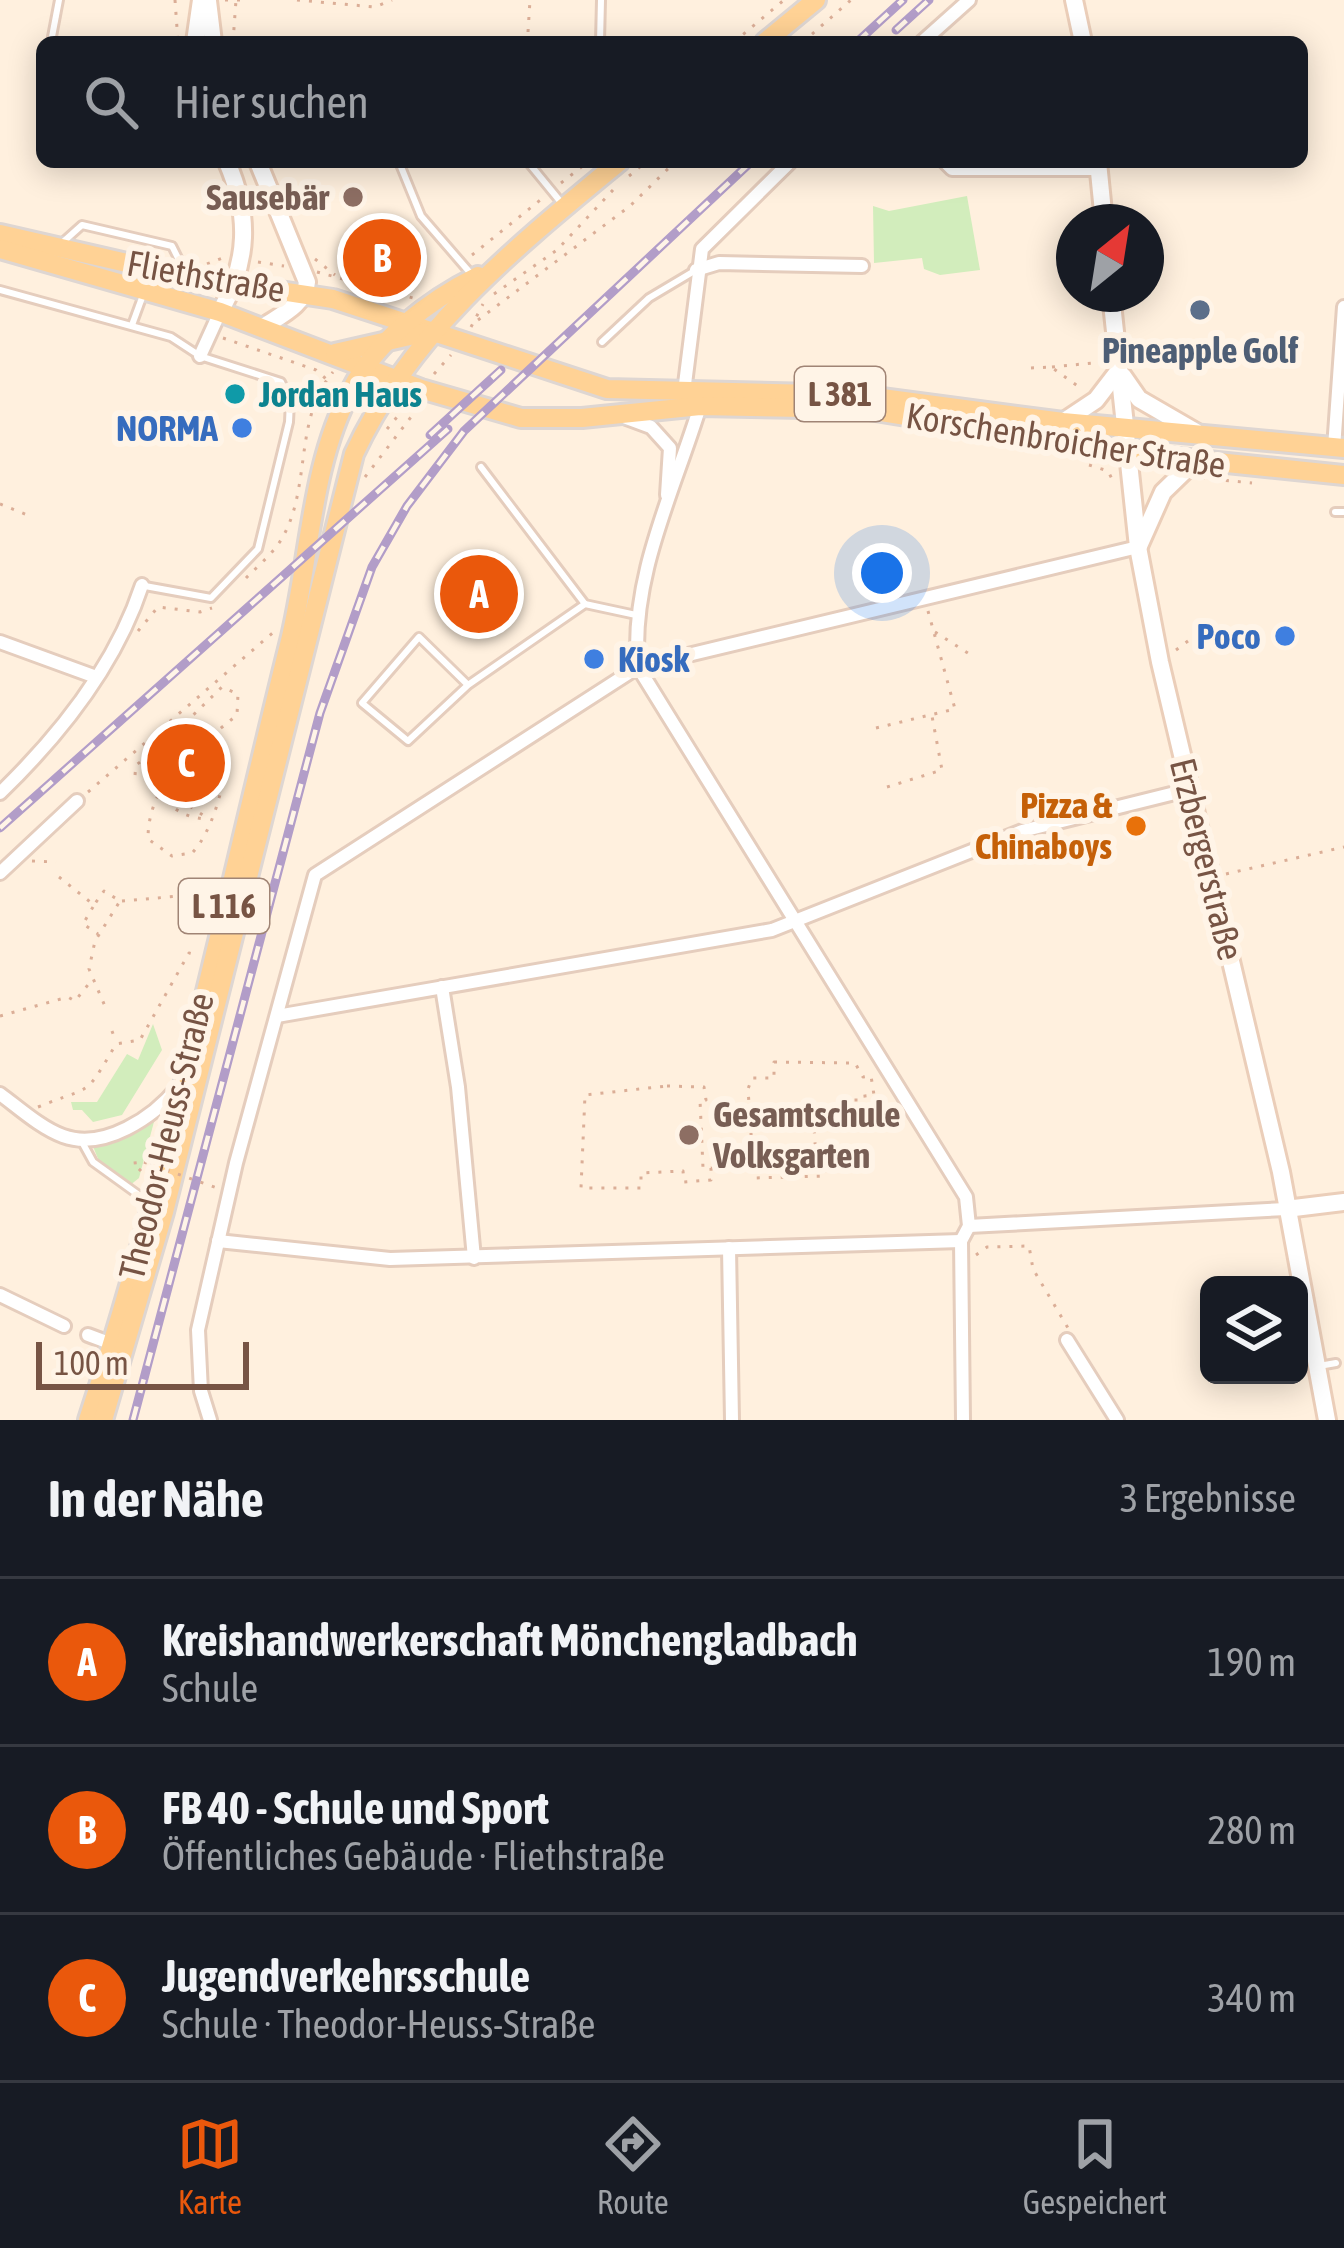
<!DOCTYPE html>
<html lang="de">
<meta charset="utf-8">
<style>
:root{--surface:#171b24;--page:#20242c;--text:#f1f3f6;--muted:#9ea1a6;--line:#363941;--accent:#ea580c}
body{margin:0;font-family:"Asap Condensed",sans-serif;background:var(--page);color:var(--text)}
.controls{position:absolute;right:36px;bottom:36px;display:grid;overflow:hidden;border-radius:18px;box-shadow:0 6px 30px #0003}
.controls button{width:108px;height:108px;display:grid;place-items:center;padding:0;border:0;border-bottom:3px solid var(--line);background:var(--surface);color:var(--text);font:60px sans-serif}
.compass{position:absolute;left:1056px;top:204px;width:108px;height:108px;border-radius:50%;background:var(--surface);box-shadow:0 6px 30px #0003;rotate:30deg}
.scale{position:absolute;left:36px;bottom:30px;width:213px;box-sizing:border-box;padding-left:12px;border:6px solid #775444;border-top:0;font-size:33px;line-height:42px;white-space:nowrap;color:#775444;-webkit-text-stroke:9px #fff4e7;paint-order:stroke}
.you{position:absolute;left:882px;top:573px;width:42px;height:42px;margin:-30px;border:9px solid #fff;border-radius:50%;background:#1a73e8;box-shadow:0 0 0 18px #1a73e833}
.badge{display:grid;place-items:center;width:78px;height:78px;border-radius:50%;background:var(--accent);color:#fff;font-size:39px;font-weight:700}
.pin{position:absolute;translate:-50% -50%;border:6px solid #fff;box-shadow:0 3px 12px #0006}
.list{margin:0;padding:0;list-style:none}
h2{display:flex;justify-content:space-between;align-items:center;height:156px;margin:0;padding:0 48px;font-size:51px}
h2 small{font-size:39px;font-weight:400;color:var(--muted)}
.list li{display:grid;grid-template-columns:78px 1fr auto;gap:36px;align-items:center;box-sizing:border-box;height:168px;padding:0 48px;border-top:3px solid var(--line)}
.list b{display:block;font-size:45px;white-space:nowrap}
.list p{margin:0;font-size:39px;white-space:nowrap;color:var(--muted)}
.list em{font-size:39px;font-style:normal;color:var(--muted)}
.icon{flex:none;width:66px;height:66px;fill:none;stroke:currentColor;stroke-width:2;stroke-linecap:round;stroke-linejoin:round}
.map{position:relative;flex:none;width:1344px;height:1420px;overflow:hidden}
.search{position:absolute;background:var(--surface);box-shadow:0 6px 30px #0003;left:36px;right:36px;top:36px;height:132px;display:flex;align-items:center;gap:30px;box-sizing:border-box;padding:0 42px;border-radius:18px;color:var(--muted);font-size:45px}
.sheet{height:660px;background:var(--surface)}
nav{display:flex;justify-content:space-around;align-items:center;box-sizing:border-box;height:168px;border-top:3px solid var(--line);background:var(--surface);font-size:33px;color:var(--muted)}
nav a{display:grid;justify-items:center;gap:6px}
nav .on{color:var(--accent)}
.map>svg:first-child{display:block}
.green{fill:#d2edbc}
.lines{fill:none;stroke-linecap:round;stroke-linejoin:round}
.lane-casing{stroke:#e5cdbd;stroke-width:12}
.street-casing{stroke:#e5cdbd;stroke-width:18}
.secondary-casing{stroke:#ebceb9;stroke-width:22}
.primary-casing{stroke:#ded6d2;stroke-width:24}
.path{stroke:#dbae97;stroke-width:3;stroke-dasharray:3 9;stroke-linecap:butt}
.lane{stroke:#fff;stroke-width:6}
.street{stroke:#fff;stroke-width:12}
.secondary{stroke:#fff;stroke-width:16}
.primary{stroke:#ffd295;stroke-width:18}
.rail-casing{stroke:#b29dc8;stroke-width:9}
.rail{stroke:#fff4e7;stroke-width:4.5;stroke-dasharray:14;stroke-linecap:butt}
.path-bridge{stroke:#dbae97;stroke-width:3;stroke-dasharray:3 9;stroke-linecap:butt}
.education-dot{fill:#8d6e63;stroke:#fff4e7;stroke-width:4.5}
.service-dot{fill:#5c6f8a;stroke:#fff4e7;stroke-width:4.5}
.culture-dot{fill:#0f9aa8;stroke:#fff4e7;stroke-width:4.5}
.shop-dot{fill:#3f7fe0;stroke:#fff4e7;stroke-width:4.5}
.food-dot{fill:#e8710a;stroke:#fff4e7;stroke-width:4.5}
.labels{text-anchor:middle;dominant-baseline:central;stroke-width:12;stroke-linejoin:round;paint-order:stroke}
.shield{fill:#fff4e7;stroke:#a08475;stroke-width:3}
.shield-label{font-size:33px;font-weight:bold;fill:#775444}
.education-label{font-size:36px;font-weight:bold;fill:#785e54;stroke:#fff4e7;text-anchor:end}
.street-label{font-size:36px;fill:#775444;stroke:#fff4e7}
.service-label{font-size:36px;font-weight:bold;fill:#4e5e75;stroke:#fff4e7}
.culture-label{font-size:36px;font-weight:bold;fill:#0d838f;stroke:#fff4e7;text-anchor:start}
.shop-label{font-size:36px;font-weight:bold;fill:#366cbe;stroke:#fff4e7;text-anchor:end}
.food-label{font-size:36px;font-weight:bold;fill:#c56008;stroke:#fff4e7;text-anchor:end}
</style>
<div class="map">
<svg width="1344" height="1420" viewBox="0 0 1344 1420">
<rect width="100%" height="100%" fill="#fff0de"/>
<g class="green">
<path d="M967,196L980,270L940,275L924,269L922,258L874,263L873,206L889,211Z"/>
<path d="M153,1024L162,1050L122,1115L93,1122L82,1110H73L71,1102H97L127,1054L138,1060Z"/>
<path d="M155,1118L139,1178L129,1186L101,1166L92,1144Z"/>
</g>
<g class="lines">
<g class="lane-casing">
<g id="lane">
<path d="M51,42L59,0"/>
<path d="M527,42H576"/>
<path d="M600,42L601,0"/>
<path d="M399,162L421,216L472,275"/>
<path d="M528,162L564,206"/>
<path d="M63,242L82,225L172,246L186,274"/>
<path d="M0,290L171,337L200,356L281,382L290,401L289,422L258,549L211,598L145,586"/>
<path d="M132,325L143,295"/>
<path d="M602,342L649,298L696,270"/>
<path d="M481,467L585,604L636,615"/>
<path d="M1335,512H1344"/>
<path d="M468,685L419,637L362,703L408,741L468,685L585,604"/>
<path d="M82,1142L93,1162L147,1201"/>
<path d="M1319,1366L1336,1363"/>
</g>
</g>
<g class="street-casing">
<g id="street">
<path d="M922,42L969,0"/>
<path d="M945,162L952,169H1098"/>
<path d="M696,270L719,263L862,266"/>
<path d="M200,356L220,312"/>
<path d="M684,392L702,249L790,162"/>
<path d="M700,406C674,491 630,577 638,667L966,1197L969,1226L961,1241L963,1420"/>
<path d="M624,417L651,427L670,448L667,495"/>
<path d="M1334,448L1344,307"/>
<path d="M0,642L96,677"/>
<path d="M0,793C60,735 116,664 142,585"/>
<path d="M0,873L77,801"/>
<path d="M442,987L458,1087L474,1258"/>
<path d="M277,1016L772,930L1022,831L1191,789"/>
<path d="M0,1094C19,1108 41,1128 63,1136C104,1151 154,1117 178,1087"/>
<path d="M969,1226L1286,1209"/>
<path d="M218,1241L390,1259L961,1241"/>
<path d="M729,1248L732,1420"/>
<path d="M0,1295L64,1326"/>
<path d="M88,1335L112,1344"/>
<path d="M1067,1340L1117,1420"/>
<path d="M210,1420L201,1391L198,1330L236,1163L315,875L638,667L1138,547"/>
</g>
</g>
<g class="secondary-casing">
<g id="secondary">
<path d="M1074,0L1083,42"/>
<path d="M208,1L213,42"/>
<path d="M195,42L201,0"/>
<path d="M258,162L307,282C305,305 281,315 263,327"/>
<path d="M1098,162L1104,222"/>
<path d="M1111,294L1138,547L1160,662L1281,1172L1327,1420"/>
<path d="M220,312C249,261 250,215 227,162"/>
<path d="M1123,376L1139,399L1196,432"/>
<path d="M1063,422L1096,400L1119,370"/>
<path d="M1139,546L1163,492L1194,462"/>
<path d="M1286,1209L1344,1202"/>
</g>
</g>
<g class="primary-casing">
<g id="primary">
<path d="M765,42L816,0"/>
<path d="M0,234L188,277L333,299L607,389L859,395L1063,422L1344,448"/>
<path d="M0,249L220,312L421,389L521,418H582L700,406L863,409L1140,454L1344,475"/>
<path d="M335,353L436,330"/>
<path d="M88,1420C171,1167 225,903 289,645C310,563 310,465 351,390C376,341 429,300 478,276"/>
<path d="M103,1420L164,1212L354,454C411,331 516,247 619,162"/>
</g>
</g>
<g class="path">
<path d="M175,0L178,42"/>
<path d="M225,0H245"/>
<path d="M297,0L375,7L392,0"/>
<path d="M528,32L530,0"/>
<path d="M233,42L236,0"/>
<path d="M734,42L784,0"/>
<path d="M803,42L851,0"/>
<path d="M629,176L646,162"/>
<path d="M561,183L588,162"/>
<path d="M472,255L544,197"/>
<path d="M315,259L335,275"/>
<path d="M258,262L284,266"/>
<path d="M207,264L225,257"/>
<path d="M317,272L413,298"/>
<path d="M494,294L557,250L613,190"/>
<path d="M478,320L630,206L675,162"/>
<path d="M471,327L483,304"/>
<path d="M223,338L316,370L334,386"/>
<path d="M1052,367L1103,362"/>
<path d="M1031,368L1051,367L1082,389"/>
<path d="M434,374L451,355"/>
<path d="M387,429L408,404"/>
<path d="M1089,465L1108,471L1113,481"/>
<path d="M365,477L411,417L412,401"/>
<path d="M1202,478L1252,483"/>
<path d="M0,504L30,516"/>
<path d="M246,578C257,567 270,556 279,543C313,492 292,420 333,372"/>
<path d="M138,631L158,607L200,612L212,608"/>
<path d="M935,632L974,657"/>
<path d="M1176,650L1196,635"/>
<path d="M185,723L222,687L238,694L237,715C196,749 148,780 148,839L172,856L192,853C211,834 226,784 225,758L185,723L149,756C155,791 169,818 209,819"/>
<path d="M876,728L955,709L928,611"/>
<path d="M155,774L174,795L207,818"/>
<path d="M135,775L136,765L147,757"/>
<path d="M887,787L942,770L932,716"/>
<path d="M88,792L276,630"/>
<path d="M32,861L56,862"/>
<path d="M1226,874L1344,847"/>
<path d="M59,877L94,905L104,891L120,901L95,941L89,969L107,1011"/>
<path d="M122,901L214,893"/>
<path d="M93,907L83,924L98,934"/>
<path d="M0,1016L68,997L75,1001L91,981"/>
<path d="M112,1031L116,1042"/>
<path d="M774,1062L855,1063L863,1077L871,1076L874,1095L856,1097V1126L814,1128L816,1156L824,1155L825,1176L754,1178L748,1089L752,1078H774Z"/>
<path d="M667,1086L704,1087L706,1100H700L703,1168H711V1180L684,1182L683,1171L641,1173V1188H581L585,1095Z"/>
<path d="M38,1107C94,1084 83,1100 116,1044L140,1040L189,953L199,955"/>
<path d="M141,1171L133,1163L144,1162"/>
<path d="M976,1255L987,1247L1029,1246L1033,1269L1068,1328"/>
</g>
<use href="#lane" class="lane"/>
<use href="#street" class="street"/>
<use href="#secondary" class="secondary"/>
<use href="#primary" class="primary"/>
<g class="rail-casing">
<g id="rail">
<path d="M896,30L929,0"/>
<path d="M857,42L903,0"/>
<path d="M430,435L501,370"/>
<path d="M0,828L448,429"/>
<path d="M133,1420L320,713L372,567L407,506L464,431L751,162"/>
</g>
</g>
<use href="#rail" class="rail"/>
<path class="path-bridge" d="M144,1162L217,1188"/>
</g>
<g class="education-dot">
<circle cx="353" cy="197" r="12"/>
<circle cx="689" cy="1135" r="12"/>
</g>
<circle class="service-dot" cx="1200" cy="310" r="12"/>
<circle class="culture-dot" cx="235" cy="394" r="12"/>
<g class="shop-dot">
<circle cx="242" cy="428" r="12"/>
<circle cx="1285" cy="636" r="12"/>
<circle cx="594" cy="659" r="12"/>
</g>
<circle class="food-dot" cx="1136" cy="826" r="12"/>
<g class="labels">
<g class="shield">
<rect x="795" y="367" width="90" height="54" rx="9"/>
<rect x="179" y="879" width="90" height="54" rx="9"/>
</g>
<g class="shield-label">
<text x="840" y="394">L 381</text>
<text x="224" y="906">L 116</text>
</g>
<g class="education-label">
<text x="329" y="197">Sausebär</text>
<text x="713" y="1114" text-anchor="start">Gesamtschule<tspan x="713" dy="41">Volksgarten</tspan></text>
</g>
<g class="street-label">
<text transform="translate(206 276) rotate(10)">Fliethstraße</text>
<text transform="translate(1066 440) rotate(9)">Korschenbroicher Straße</text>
<text transform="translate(1207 859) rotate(76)">Erzbergerstraße</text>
<text transform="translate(166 1136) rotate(-76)">Theodor-Heuss-Straße</text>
</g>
<g class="service-label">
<text x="1200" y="350">Pineapple Golf</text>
</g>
<g class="culture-label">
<text x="259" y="394">Jordan Haus</text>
</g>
<g class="shop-label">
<text x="218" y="428">NORMA</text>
<text x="1261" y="636">Poco</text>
<text x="618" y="659" text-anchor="start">Kiosk</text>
</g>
<g class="food-label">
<text x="1112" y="805">Pizza &amp;<tspan x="1112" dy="41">Chinaboys</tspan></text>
</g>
</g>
</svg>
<div class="controls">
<button><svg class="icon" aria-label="layers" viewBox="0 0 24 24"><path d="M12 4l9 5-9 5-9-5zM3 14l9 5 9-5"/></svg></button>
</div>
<svg class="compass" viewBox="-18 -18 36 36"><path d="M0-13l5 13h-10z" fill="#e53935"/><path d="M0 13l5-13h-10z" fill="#9ea1a6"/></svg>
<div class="scale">100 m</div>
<div class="you"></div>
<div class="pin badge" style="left:479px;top:594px">A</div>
<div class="pin badge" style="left:382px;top:258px">B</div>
<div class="pin badge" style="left:186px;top:763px">C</div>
<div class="search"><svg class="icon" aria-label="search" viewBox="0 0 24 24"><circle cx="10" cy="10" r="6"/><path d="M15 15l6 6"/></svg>Hier suchen</div>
</div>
<section class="sheet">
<h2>In der Nähe<small>3 Ergebnisse</small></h2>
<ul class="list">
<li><span class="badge">A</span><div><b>Kreishandwerkerschaft Mönchengladbach</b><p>Schule</p></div><em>190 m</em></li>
<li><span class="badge">B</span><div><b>FB 40 - Schule und Sport</b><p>Öffentliches Gebäude · Fliethstraße</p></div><em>280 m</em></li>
<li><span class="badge">C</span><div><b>Jugendverkehrsschule</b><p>Schule · Theodor-Heuss-Straße</p></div><em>340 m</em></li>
</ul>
</section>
<nav>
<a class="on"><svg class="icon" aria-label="map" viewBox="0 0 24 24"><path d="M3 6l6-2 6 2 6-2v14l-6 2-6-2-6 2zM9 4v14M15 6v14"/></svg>Karte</a>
<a><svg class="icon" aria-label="directions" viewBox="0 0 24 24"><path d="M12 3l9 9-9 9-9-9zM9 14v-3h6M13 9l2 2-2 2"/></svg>Route</a>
<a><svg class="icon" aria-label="saved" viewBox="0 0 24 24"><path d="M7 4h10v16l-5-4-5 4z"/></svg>Gespeichert</a>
</nav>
